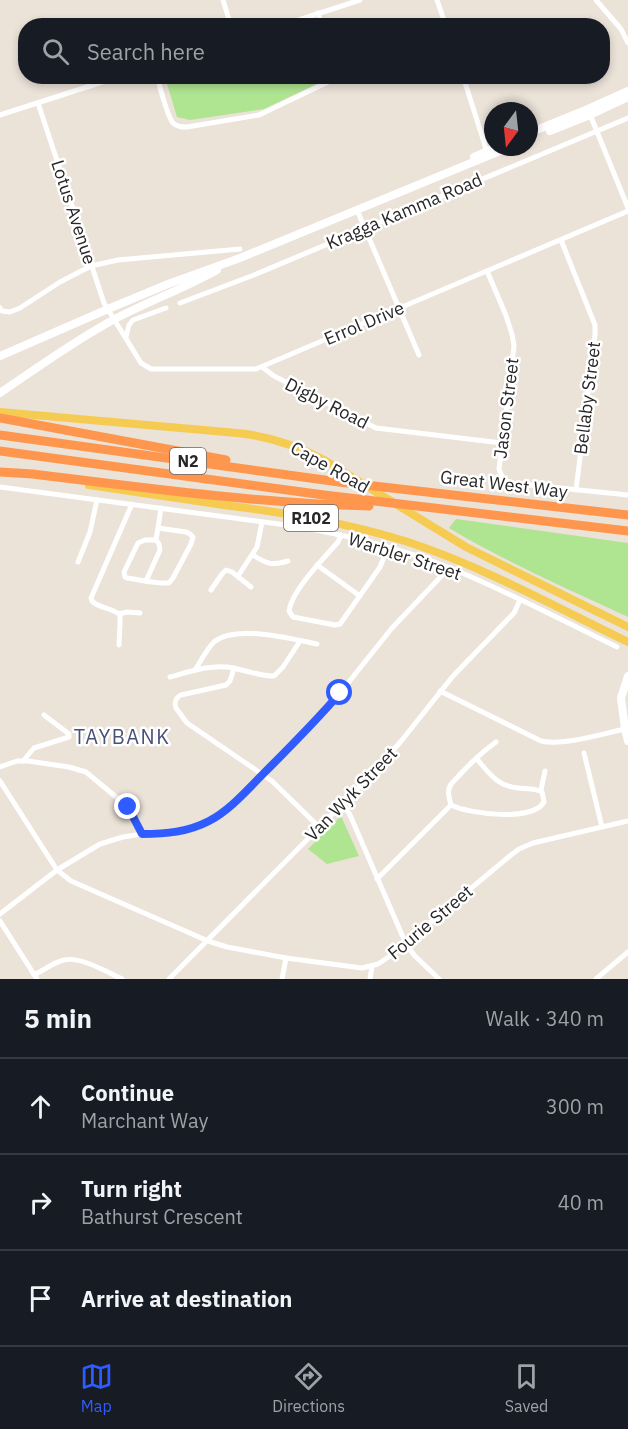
<!DOCTYPE html>
<meta charset="utf-8">
<style>
:root{--surface:#171b24;--page:#20242c;--text:#f1f3f6;--muted:#9ea1a6;--line:#363941;--accent:#305cff}
body{margin:0;font-family:"IBM Plex Sans",sans-serif;background:var(--page);color:var(--text)}
.compass{position:absolute;left:484px;top:102px;width:54px;height:54px;border-radius:50%;background:var(--surface);box-shadow:0 3px 9px #0003;rotate:195deg}
.stop{position:absolute;width:18px;height:18px;margin:-14px;border:4px solid #305cff;border-radius:50%;background:#fff}
.stop.end{background:#305cff;border-color:#fff;box-shadow:0 2px 6px #0008}
.list{margin:0;padding:0;list-style:none}
h2{display:flex;justify-content:space-between;align-items:center;height:78px;margin:0;padding:0 24px;font-size:26px}
h2 small{font-size:20px;font-weight:400;color:var(--muted)}
.list li{display:grid;grid-template-columns:39px 1fr auto;gap:18px;align-items:center;box-sizing:border-box;height:96px;padding:0 24px;border-top:2px solid var(--line)}
.list b{display:block;font-size:22px;white-space:nowrap}
.list p{margin:0;font-size:20px;white-space:nowrap;color:var(--muted)}
.list em{font-size:20px;font-style:normal;color:var(--muted)}
.icon{flex:none;width:33px;height:33px;fill:none;stroke:currentColor;stroke-width:2;stroke-linecap:round;stroke-linejoin:round}
.map{position:relative;flex:none;width:628px;height:979px;overflow:hidden}
.search{position:absolute;background:var(--surface);box-shadow:0 3px 9px #0003;left:18px;right:18px;top:18px;height:66px;display:flex;align-items:center;gap:15px;box-sizing:border-box;padding:0 21px;border-radius:24px;color:var(--muted);font-size:22px}
.sheet{height:366px;background:var(--surface)}
nav{display:flex;justify-content:space-around;align-items:center;box-sizing:border-box;height:84px;border-top:2px solid var(--line);background:var(--surface);font-size:16px;color:var(--muted)}
nav a{display:grid;justify-items:center;gap:3px}
nav .on{color:var(--accent)}
.map>svg:first-child{display:block}
.green{fill:#afe491}
.lines{fill:none;stroke-linecap:round;stroke-linejoin:round}
.street{stroke:#fff;stroke-width:5}
.secondary{stroke:#fff;stroke-width:8}
.primary{stroke:#f5cb52;stroke-width:8}
.highway{stroke:#ff964e;stroke-width:9}
.route{stroke:#305cff;stroke-width:8}
.labels{text-anchor:middle;dominant-baseline:central;stroke-width:5;stroke-linejoin:round;paint-order:stroke}
.shield{fill:#fff;stroke:#686868;stroke-width:1.5}
.shield-label{font-size:16px;font-weight:bold;fill:#272727}
.street-label{font-size:18px;fill:#272727;stroke:#fff}
.neighbourhood-label{font-size:20px;letter-spacing:1.5px;fill:#475179;stroke:#fff}
</style>
<div class="map">
<svg width="628" height="979" viewBox="0 0 628 979">
<rect width="100%" height="100%" fill="#ebe2d8"/>
<g class="green">
<path d="M165,77V76L328,77L327,79L264,109L190,120L177,117Z"/>
<path d="M456,519L628,543V617C568,589 506,562 449,528Z"/>
<path d="M341,816L359,856L327,864L308,849Z"/>
</g>
<g class="lines">
<g class="street">
<path d="M223,0L231,26"/>
<path d="M437,0L446,26"/>
<path d="M596,0L621,29L628,43"/>
<path d="M318,13L322,26"/>
<path d="M280,26L360,0"/>
<path d="M157,76C160,87 167,116 173,123C177,127 182,127 187,127L259,115L328,82L334,76"/>
<path d="M463,76L487,152"/>
<path d="M38,103L104,303L141,363L151,369H256L628,211"/>
<path d="M589,112L628,208"/>
<path d="M0,115L121,76"/>
<path d="M357,210L419,355"/>
<path d="M561,240L595,325V335L576,490"/>
<path d="M487,271L505,313L512,334L514,346L499,469C501,476 504,481 511,483L628,495"/>
<path d="M180,303L254,275L628,118"/>
<path d="M0,308L2,311L10,312L20,308L60,282L91,266L118,260L240,249"/>
<path d="M126,337L129,325L133,320L166,308"/>
<path d="M262,367L274,376L376,428L502,443"/>
<path d="M0,487L294,526C346,535 400,548 450,568C507,591 561,620 617,647"/>
<path d="M158,528L161,508"/>
<path d="M341,535L338,542C324,558 292,590 289,611L293,617L335,625L340,624L380,567L388,548"/>
<path d="M253,555C267,564 271,566 288,561"/>
<path d="M78,562L90,532L97,500"/>
<path d="M317,565L360,596"/>
<path d="M238,576L257,547L262,522"/>
<path d="M146,581L160,550L159,544L156,540L158,528L186,532L190,534L193,537L191,544L173,578L169,583C156,584 141,580 127,578L125,577L124,572L138,543L145,540H156"/>
<path d="M211,590L222,574L226,570L232,572L251,587"/>
<path d="M119,614L127,612L140,613"/>
<path d="M119,645L120,624V615C112,607 99,609 92,601L91,598L132,504"/>
<path d="M234,668L230,681L226,685L181,695C176,697 174,703 176,708L187,723L272,781L319,827"/>
<path d="M195,670C201,661 206,650 214,642C235,624 292,639 317,644"/>
<path d="M170,677C189,672 208,665 227,667C243,669 258,676 274,676L283,667L300,641"/>
<path d="M440,691L541,741C564,746 601,734 625,729"/>
<path d="M584,753L602,827"/>
<path d="M476,758C489,773 497,786 518,788C526,789 535,788 542,792L544,802C533,822 469,814 451,805C449,797 446,790 452,783C466,768 479,754 496,742"/>
<path d="M23,761L34,748L69,737V734L44,715"/>
<path d="M0,767L17,761H28L69,767L86,772L128,807L142,834"/>
<path d="M0,781L57,870L71,881L208,941L227,947L286,958L362,968L378,964L390,956L511,855L519,849L533,843L628,821"/>
<path d="M541,790L545,771"/>
<path d="M343,803L350,815L406,944L414,955L439,979"/>
<path d="M377,879L451,805"/>
<path d="M0,914L57,870L100,844L123,837L142,834L171,833L186,830L209,821L220,814L245,792L313,723L340,693L392,628L449,568"/>
<path d="M0,921L37,979"/>
<path d="M34,975C44,970 54,962 64,960C80,956 107,972 122,979"/>
<path d="M169,979L376,770L402,740L453,676L514,613L520,600"/>
<path d="M282,979L286,958"/>
<path d="M370,979L372,967"/>
<path d="M596,979L628,952"/>
</g>
<g class="secondary">
<path d="M550,131L590,115L628,97"/>
<path d="M529,133L588,109L628,91"/>
<path d="M474,157L497,147"/>
<path d="M0,356L108,309L168,284L240,258L510,147"/>
<path d="M0,393C37,368 74,341 113,320C147,302 183,289 217,270"/>
<path d="M628,676L621,698L625,729L628,741"/>
</g>
<g class="primary">
<path d="M0,412L237,433C268,436 296,445 324,460L466,547L628,627"/>
<path d="M89,485C134,492 179,498 224,505C287,513 348,523 408,542C484,567 556,607 628,642"/>
</g>
<g class="highway">
<path d="M0,418L226,460"/>
<path d="M0,435L339,482L628,515"/>
<path d="M0,451L324,495L628,531"/>
<path d="M0,472L33,474C145,488 256,503 369,506"/>
</g>
</g>
<g class="lines">
<path class="route" d="M128,807L142,834C166,834 188,832 209,821C230,810 247,790 264,773C290,747 316,721 340,693"/>
</g>
<g class="labels">
<g class="shield">
<rect x="170" y="448" width="36" height="26" rx="4.5"/>
<rect x="284" y="505" width="54" height="26" rx="4.5"/>
</g>
<g class="shield-label">
<text x="188" y="461">N2</text>
<text x="311" y="518">R102</text>
</g>
<g class="street-label">
<text transform="translate(404 211) rotate(-23)">Kragga Kamma Road</text>
<text transform="translate(74 212) rotate(72)">Lotus Avenue</text>
<text transform="translate(364 323) rotate(-23)">Errol Drive</text>
<text transform="translate(587 398) rotate(-83)">Bellaby Street</text>
<text transform="translate(327 403) rotate(27)">Digby Road</text>
<text transform="translate(506 408) rotate(-83)">Jason Street</text>
<text transform="translate(330 467) rotate(29)">Cape Road</text>
<text transform="translate(504 484) rotate(7)">Great West Way</text>
<text transform="translate(405 556) rotate(18)">Warbler Street</text>
<text transform="translate(351 794) rotate(-46)">Van Wyk Street</text>
<text transform="translate(430 922) rotate(-40)">Fourie Street</text>
</g>
<g class="neighbourhood-label">
<text x="122" y="736">TAYBANK</text>
</g>
</g>
</svg>
<svg class="compass" viewBox="-18 -18 36 36"><path d="M0-13l5 13h-10z" fill="#e53935"/><path d="M0 13l5-13h-10z" fill="#9ea1a6"/></svg>
<div class="stop" style="left:340px;top:693px"></div>
<div class="stop end" style="left:128px;top:807px"></div>
<div class="search"><svg class="icon" aria-label="search" viewBox="0 0 24 24"><circle cx="10" cy="10" r="6"/><path d="M15 15l6 6"/></svg>Search here</div>
</div>
<section class="sheet">
<h2>5 min<small>Walk · 340 m</small></h2>
<ul class="list">
<li><svg class="icon" aria-label="ahead" viewBox="0 0 24 24"><path d="M12 20V5M6 11l6-6 6 6"/></svg><div><b>Continue</b><p>Marchant Way</p></div><em>300 m</em></li>
<li><svg class="icon" aria-label="right" viewBox="0 0 24 24"><path d="M7 20v-9h11M14 6l5 5-5 5"/></svg><div><b>Turn right</b><p>Bathurst Crescent</p></div><em>40 m</em></li>
<li><svg class="icon" aria-label="arrive" viewBox="0 0 24 24"><path d="M6 21V4h12l-3 4 3 4H6"/></svg><div><b>Arrive at destination</b></div></li>
</ul>
</section>
<nav>
<a class="on"><svg class="icon" aria-label="map" viewBox="0 0 24 24"><path d="M3 6l6-2 6 2 6-2v14l-6 2-6-2-6 2zM9 4v14M15 6v14"/></svg>Map</a>
<a><svg class="icon" aria-label="directions" viewBox="0 0 24 24"><path d="M12 3l9 9-9 9-9-9zM9 14v-3h6M13 9l2 2-2 2"/></svg>Directions</a>
<a><svg class="icon" aria-label="saved" viewBox="0 0 24 24"><path d="M7 4h10v16l-5-4-5 4z"/></svg>Saved</a>
</nav>
